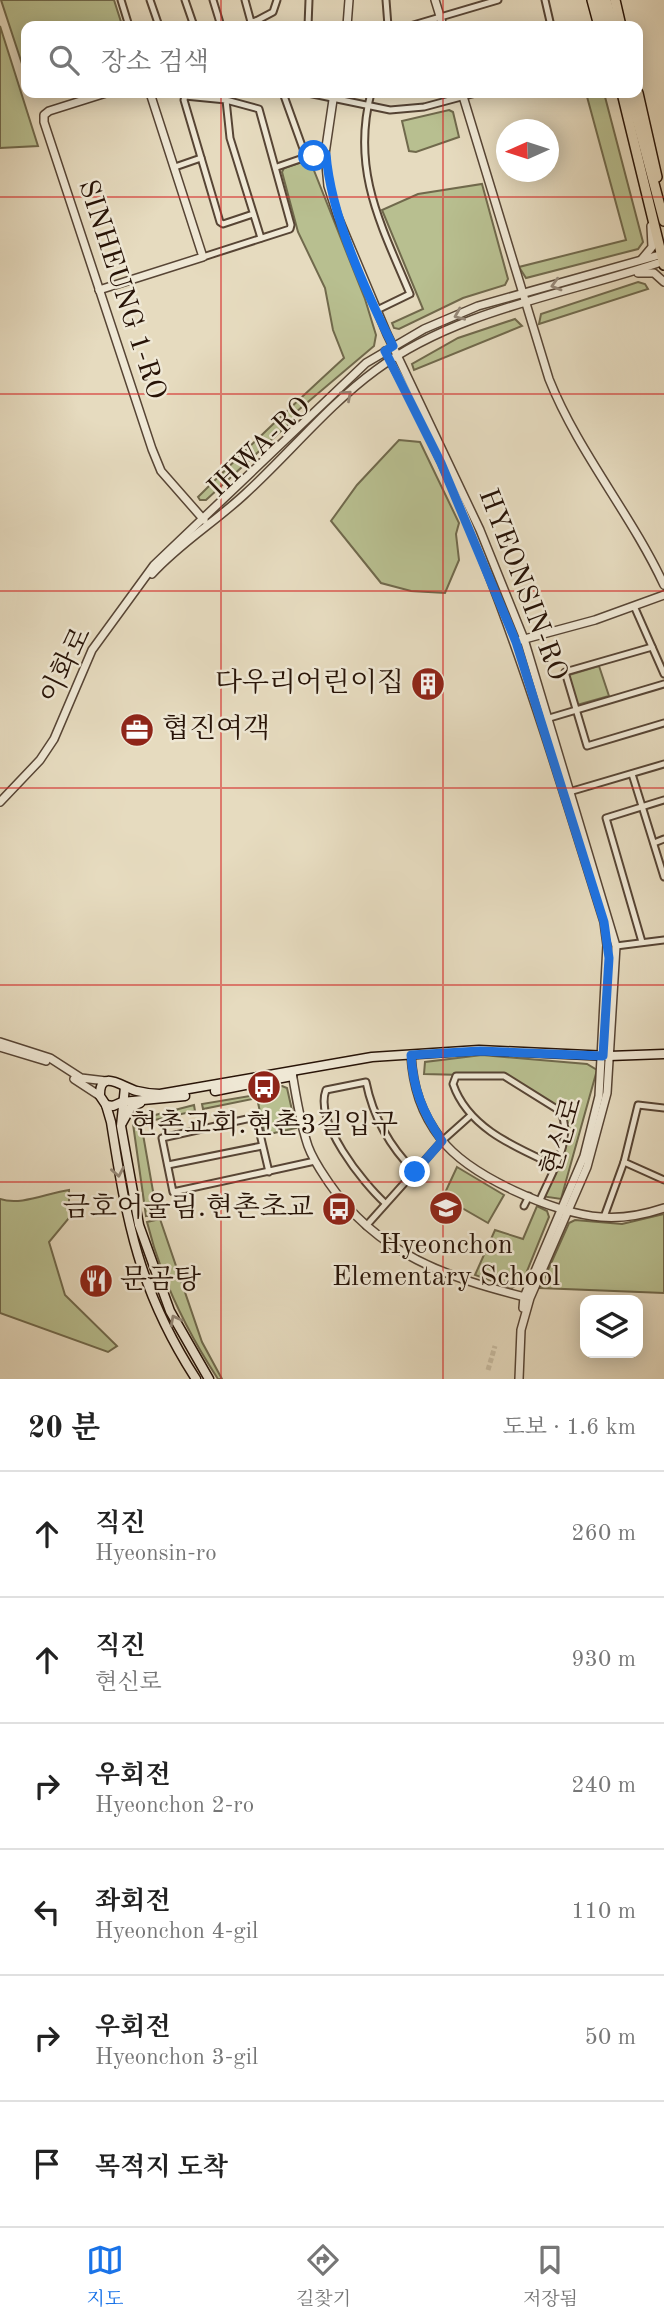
<!DOCTYPE html>
<html lang="ko">
<meta charset="utf-8">
<style>
:root{--surface:#fff;--page:#f6f6f6;--text:#222;--muted:#767676;--line:#e0e0e0;--accent:#1a73e8}
body{margin:0;font-family:"Old Standard TT","Noto Serif KR",serif;background:var(--page);color:var(--text)}
.controls{position:absolute;right:21px;bottom:21px;display:grid;overflow:hidden;border-radius:14px;box-shadow:0 4px 18px #0003}
.controls button{width:63px;height:63px;display:grid;place-items:center;padding:0;border:0;border-bottom:2px solid var(--line);background:var(--surface);color:var(--text);font:35px sans-serif}
.compass{position:absolute;left:496px;top:119px;width:63px;height:63px;border-radius:50%;background:var(--surface);box-shadow:0 4px 18px #0003;rotate:267deg}
.stop{position:absolute;width:21px;height:21px;margin:-16px;border:5px solid #1a73e8;border-radius:50%;background:#fff}
.stop.end{background:#1a73e8;border-color:#fff;box-shadow:0 2px 7px #0008}
.list{margin:0;padding:0;list-style:none}
h2{display:flex;justify-content:space-between;align-items:center;height:91px;margin:0;padding:0 28px;font-size:30px}
h2 small{font-size:23px;font-weight:400;color:var(--muted)}
.list li{display:grid;grid-template-columns:46px 1fr auto;gap:21px;align-items:center;box-sizing:border-box;height:126px;padding:0 28px;border-top:2px solid var(--line)}
.list b{display:block;font-size:26px;white-space:nowrap}
.list p{margin:0;font-size:23px;white-space:nowrap;color:var(--muted)}
.list em{font-size:23px;font-style:normal;color:var(--muted)}
.icon{flex:none;width:38px;height:38px;fill:none;stroke:currentColor;stroke-width:2;stroke-linecap:round;stroke-linejoin:round}
.map{position:relative;flex:none;width:664px;height:1379px;overflow:hidden}
.search{position:absolute;background:var(--surface);box-shadow:0 4px 18px #0003;left:21px;right:21px;top:21px;height:77px;display:flex;align-items:center;gap:18px;box-sizing:border-box;padding:0 24px;border-radius:14px;color:var(--muted);font-size:26px}
.sheet{height:847px;background:var(--surface)}
nav{display:flex;justify-content:space-around;align-items:center;box-sizing:border-box;height:98px;border-top:2px solid var(--line);background:var(--surface);font-size:19px;color:var(--muted)}
nav a{display:grid;justify-items:center;gap:4px}
nav .on{color:var(--accent)}
.map>svg:first-child{display:block}
.green{fill:#b8bf90;stroke:#70694c;stroke-width:2}
.lines{fill:none;stroke-linecap:round;stroke-linejoin:round}
.minor-tunnel{stroke:#c9bda3;stroke-width:5;stroke-dasharray:5 2.5;stroke-linecap:butt}
.minor-casing{stroke:#574535;stroke-width:9}
.tertiary-casing{stroke:#574535;stroke-width:10}
.secondary-casing{stroke:#271307;stroke-width:11}
.primary-casing{stroke:#271307;stroke-width:12}
.minor{stroke:#efe8d5;stroke-width:5}
.tertiary{stroke:#efe8d5;stroke-width:7}
.secondary{stroke:#efe8d5;stroke-width:8}
.primary{stroke:#e6dbbf;stroke-width:9}
.oneway{stroke:#958878}
.route{stroke:#1a73e8;stroke-width:9}
.grid{fill:none;stroke:#d62828;stroke-width:2;stroke-opacity:0.55}
.labels{text-anchor:middle;dominant-baseline:central;stroke-width:5;stroke-linejoin:round;paint-order:stroke}
.street-label{font-size:28px;fill:#271307;stroke:#efe8d5}
.poi-label{font-size:28px;fill:#271307;stroke:#efe8d5;text-anchor:end}
</style>
<div class="map">
<svg width="664" height="1379" viewBox="0 0 664 1379">
<rect width="100%" height="100%" fill="#e6dbbf"/>
<filter id="stains"><feTurbulence type="fractalNoise" baseFrequency=".00286" numOctaves="4"/><feColorMatrix values="0 0 0 0 .2 0 0 0 0 .09 0 0 0 0 .02 0 0 0 .5 -.17"/></filter>
<radialGradient id="worn" r=".72"><stop offset=".6" stop-color="#630" stop-opacity="0"/><stop offset="1" stop-color="#630" stop-opacity=".3"/></radialGradient>
<g class="green">
<path d="M1,0H114L122,25L26,26L25,73Z"/>
<path d="M0,26L38,146L0,148Z"/>
<path d="M586,93H604L643,242L638,249L526,278L519,267L626,240Z"/>
<path d="M449,110L453,112L459,137L416,152L409,151L402,121Z"/>
<path d="M305,161L311,163L365,299L376,335L374,346L296,412L293,420L206,500H200L198,497C246,449 294,404 344,358L333,330L325,288L298,232L282,172L284,168Z"/>
<path d="M482,184L508,279L505,285L463,298L399,329L394,328L392,323L423,309L382,210L418,194Z"/>
<path d="M638,282L645,284L648,289L539,324L541,314Z"/>
<path d="M515,319L522,326L414,370L412,364L458,338Z"/>
<path d="M399,440L420,442L459,523L456,534L459,560L445,593L411,591L381,583L331,521L357,485Z"/>
<path d="M599,666L609,696L577,705L569,675Z"/>
<path d="M482,1055L587,1064L597,1070L561,1199L541,1196L566,1135L560,1111L504,1076L424,1074L425,1062Z"/>
<path d="M282,1086L287,1088L296,1128L265,1135L257,1098L203,1109L202,1104L256,1095V1091Z"/>
<path d="M194,1105L195,1111L141,1123L157,1214L146,1216L133,1124L136,1120Z"/>
<path d="M457,1167L504,1195L488,1223L443,1197Z"/>
<path d="M69,1190V1218L49,1242L65,1295L117,1346L108,1352L0,1313V1199C21,1206 47,1193 69,1190Z"/>
<path d="M537,1206L547,1211L549,1217L523,1281L512,1288L475,1275L495,1230L523,1239Z"/>
<path d="M664,1214V1293L540,1288L569,1223L575,1220L622,1224Z"/>
<path d="M160,1219L202,1342L222,1379H218C186,1330 161,1279 147,1222Z"/>
</g>
<g class="lines">
<path class="minor-tunnel" d="M488,1370L495,1346"/>
<g class="minor-casing">
<g id="minor">
<path d="M121,0L129,26"/>
<path d="M150,0L159,26"/>
<path d="M185,0L194,26"/>
<path d="M213,0L221,26"/>
<path d="M245,0L251,22L256,21L258,26"/>
<path d="M386,0L388,26"/>
<path d="M545,0L551,26"/>
<path d="M256,21L273,12L277,0"/>
<path d="M308,26L309,0"/>
<path d="M410,26L498,0"/>
<path d="M283,93L306,157L325,154"/>
<path d="M308,93L390,110L424,107L476,93"/>
<path d="M371,93C351,170 381,225 410,294L377,310"/>
<path d="M175,167L201,158"/>
<path d="M277,167L306,157"/>
<path d="M253,214L223,224L220,222L184,100L185,96L226,100L230,138L261,238"/>
<path d="M203,257L290,229L291,225L259,109L226,100V93"/>
<path d="M634,606L664,674"/>
<path d="M652,647L565,672L587,746L664,723"/>
<path d="M546,719L664,684"/>
<path d="M632,774L664,877"/>
<path d="M569,792L664,764"/>
<path d="M654,843L664,839"/>
<path d="M642,942L606,818L664,800"/>
<path d="M616,946L664,940"/>
<path d="M624,1162L664,1180"/>
<path d="M168,1165L262,1146"/>
<path d="M269,1172L256,1117L162,1138L173,1192L315,1161"/>
<path d="M540,1200C551,1174 575,1138 560,1111L504,1076H456L453,1084C468,1128 515,1147 554,1165"/>
<path d="M385,1203C363,1183 314,1122 326,1090L366,1082C373,1117 389,1146 415,1172"/>
<path d="M524,1206L529,1196"/>
<path d="M604,1217L624,1162L638,1105L664,1108"/>
<path d="M366,1226L442,1141L470,1116"/>
</g>
</g>
<g class="tertiary-casing">
<g id="tertiary">
<path d="M435,0L443,26"/>
<path d="M347,26L349,0"/>
<path d="M106,93L49,111L44,115V122L152,449L161,471L204,520"/>
<path d="M334,93L325,154L328,186L338,217L387,334L480,530L524,639L616,946L607,1093L587,1167L530,1298L521,1330L519,1379"/>
<path d="M462,93L549,379C578,452 631,514 664,585"/>
<path d="M642,259L652,247L651,226"/>
<path d="M638,273H654L664,282"/>
<path d="M99,290L203,257L150,93"/>
<path d="M385,351C486,530 543,728 604,922L607,945L599,1096L584,1156L524,1297L523,1308"/>
<path d="M152,574C179,544 215,522 245,494C289,454 327,406 376,370C458,309 569,294 664,261"/>
<path d="M521,640L595,620L664,595"/>
<path d="M0,802L40,760L54,739L92,650L154,565L366,363L424,329L478,306L663,254"/>
<path d="M0,1042L50,1058L81,1078L106,1081"/>
<path d="M0,1047L46,1061"/>
<path d="M411,1055C413,1087 421,1113 441,1139C469,1176 555,1214 601,1217C624,1219 643,1215 664,1208"/>
<path d="M292,1072C296,1097 300,1122 308,1146C313,1160 321,1171 329,1183C378,1255 449,1278 529,1298"/>
<path d="M74,1079L100,1096"/>
</g>
</g>
<g class="secondary-casing">
<g id="secondary">
<path d="M125,1087L121,1126L139,1225L170,1311L209,1379"/>
<path d="M215,1091L292,1076"/>
<path d="M106,1105L113,1106L122,1102L185,1096"/>
<path d="M122,1123L131,1107L140,1103"/>
<path d="M196,1379C139,1291 127,1223 111,1122L106,1105L100,1096C99,1067 124,1088 137,1091C145,1093 152,1094 160,1094L372,1057L479,1050L609,1056L664,1054"/>
</g>
</g>
<g class="primary-casing">
<g id="primary">
<path d="M592,0L599,26"/>
<path d="M599,0L606,26"/>
<path d="M606,0L613,26"/>
<path d="M615,0L621,26"/>
<path d="M622,93L664,265"/>
<path d="M630,93L664,221"/>
<path d="M638,93L657,177"/>
</g>
</g>
<use href="#minor" class="minor"/>
<use href="#tertiary" class="tertiary"/>
<use href="#secondary" class="secondary"/>
<use href="#primary" class="primary"/>
</g>
<defs><path id="oneway-chevron" d="M-2-3.5L2.5 0L-2 3.5" fill="none" stroke-width="1.6" stroke-linecap="round" stroke-linejoin="round" transform="scale(1.75)"/></defs>
<g class="oneway">
<use href="#oneway-chevron" transform="translate(556 285) rotate(164)"/>
<use href="#oneway-chevron" transform="translate(459 315) rotate(157)"/>
<use href="#oneway-chevron" transform="translate(347 395) rotate(-42)"/>
<use href="#oneway-chevron" transform="translate(118 1172) rotate(80)"/>
<use href="#oneway-chevron" transform="translate(175 1320) rotate(-118)"/>
</g>
<g class="lines">
<path class="route" d="M314,156L326,154C331,216 365,290 393,346L385,351L441,463L516,642L604,922L609,958L603,1056L480,1051L411,1055C413,1089 423,1113 442,1141L415,1172"/>
</g>
<path class="grid" d="M221,0V26M443,0V26M221,93V1379M443,93V1379M0,197H664M0,394H664M0,591H664M0,788H664M0,985H664M0,1182H664"/>
<defs>
<g id="building-disc" transform="scale(1.75)"><circle r="9.5" fill="#8f2418" stroke="#efe8d5"/><path d="M-4-6H4V6H1V3H-1V6H-4ZM-2.5-4.3h1.7v1.8h-1.7ZM.8-4.3h1.7v1.8H.8ZM-2.5-1h1.7V.8h-1.7ZM.8-1h1.7V.8H.8Z" fill="#fff"/></g>
<g id="office-disc" transform="scale(1.75)"><circle r="9.5" fill="#8f2418" stroke="#efe8d5"/><path d="M-6-3h4V-5.5h4V-3h4V5H-6ZM-1-4.5V-3h2v-1.5ZM-6 0V1H6V0Z" fill="#fff"/></g>
<g id="bus-disc" transform="scale(1.75)"><circle r="9.5" fill="#8f2418" stroke="#efe8d5"/><path d="M-5-6H5V4H4V6H2V4H-2V6H-4V4H-5ZM-3.5-4V0h7V-4ZM-3.5 1.2v1.5H-2V1.2ZM2 1.2v1.5H3.5V1.2Z" fill="#fff"/></g>
<g id="school-disc" transform="scale(1.75)"><circle r="9.5" fill="#8f2418" stroke="#efe8d5"/><path d="M0-5L7-2L0 1L-7-2ZM-4 1L0 2.5L4 1V4Q0 6-4 4Z" fill="#fff"/></g>
<g id="restaurant-disc" transform="scale(1.75)"><circle r="9.5" fill="#8f2418" stroke="#efe8d5"/><path d="M-5-6h1v4h1v-4h1v4h1v-4h1v5L-1.5 .5V6h-2V.5L-5-1ZM5-6V6H3V1.5H1.5Q1.5-4 5-6Z" fill="#fff"/></g>
</defs>
<g fill-rule="evenodd">
<use href="#building-disc" x="428" y="684"/>
<use href="#office-disc" x="137" y="730"/>
<use href="#bus-disc" x="264" y="1087"/>
<use href="#school-disc" x="446" y="1208"/>
<use href="#bus-disc" x="339" y="1209"/>
<use href="#restaurant-disc" x="96" y="1281"/>
</g>
<g class="labels">
<g class="street-label">
<text transform="translate(121 290) rotate(72)">SINHEUNG 1-RO</text>
<text transform="translate(260 448) rotate(-44)">IHWA-RO</text>
<text transform="translate(522 585) rotate(69)">HYEONSIN-RO</text>
<text transform="translate(67 666) rotate(-64)">이화로</text>
<text transform="translate(563 1137) rotate(-73)">현신로</text>
</g>
<g class="poi-label">
<text x="404" y="684">다우리어린이집</text>
<text x="162" y="730" text-anchor="start">협진여객</text>
<text x="264" y="1126" text-anchor="middle">현촌교회.현촌3길입구</text>
<text x="314" y="1209">금호어울림.현촌초교</text>
<text x="446" y="1246" text-anchor="middle">Hyeonchon<tspan x="446" dy="32">Elementary School</tspan></text>
<text x="120" y="1281" text-anchor="start">문곰탕</text>
</g>
</g>
<rect width="100%" height="100%" filter="url(#stains)"/>
<rect width="100%" height="100%" fill="url(#worn)"/>
</svg>
<div class="controls">
<button><svg class="icon" aria-label="layers" viewBox="0 0 24 24"><path d="M12 4l9 5-9 5-9-5zM3 14l9 5 9-5"/></svg></button>
</div>
<svg class="compass" viewBox="-18 -18 36 36"><path d="M0-13l5 13h-10z" fill="#e53935"/><path d="M0 13l5-13h-10z" fill="#767676"/></svg>
<div class="stop" style="left:314px;top:156px"></div>
<div class="stop end" style="left:415px;top:1172px"></div>
<div class="search"><svg class="icon" aria-label="search" viewBox="0 0 24 24"><circle cx="10" cy="10" r="6"/><path d="M15 15l6 6"/></svg>장소 검색</div>
</div>
<section class="sheet">
<h2>20 분<small>도보 · 1.6 km</small></h2>
<ul class="list">
<li><svg class="icon" aria-label="ahead" viewBox="0 0 24 24"><path d="M12 20V5M6 11l6-6 6 6"/></svg><div><b>직진</b><p>Hyeonsin-ro</p></div><em>260 m</em></li>
<li><svg class="icon" aria-label="ahead" viewBox="0 0 24 24"><path d="M12 20V5M6 11l6-6 6 6"/></svg><div><b>직진</b><p>현신로</p></div><em>930 m</em></li>
<li><svg class="icon" aria-label="right" viewBox="0 0 24 24"><path d="M7 20v-9h11M14 6l5 5-5 5"/></svg><div><b>우회전</b><p>Hyeonchon 2-ro</p></div><em>240 m</em></li>
<li><svg class="icon" aria-label="left" viewBox="0 0 24 24"><path d="M17 20v-9H6M10 6l-5 5 5 5"/></svg><div><b>좌회전</b><p>Hyeonchon 4-gil</p></div><em>110 m</em></li>
<li><svg class="icon" aria-label="right" viewBox="0 0 24 24"><path d="M7 20v-9h11M14 6l5 5-5 5"/></svg><div><b>우회전</b><p>Hyeonchon 3-gil</p></div><em>50 m</em></li>
<li><svg class="icon" aria-label="arrive" viewBox="0 0 24 24"><path d="M6 21V4h12l-3 4 3 4H6"/></svg><div><b>목적지 도착</b></div></li>
</ul>
</section>
<nav>
<a class="on"><svg class="icon" aria-label="map" viewBox="0 0 24 24"><path d="M3 6l6-2 6 2 6-2v14l-6 2-6-2-6 2zM9 4v14M15 6v14"/></svg>지도</a>
<a><svg class="icon" aria-label="directions" viewBox="0 0 24 24"><path d="M12 3l9 9-9 9-9-9zM9 14v-3h6M13 9l2 2-2 2"/></svg>길찾기</a>
<a><svg class="icon" aria-label="saved" viewBox="0 0 24 24"><path d="M7 4h10v16l-5-4-5 4z"/></svg>저장됨</a>
</nav>
